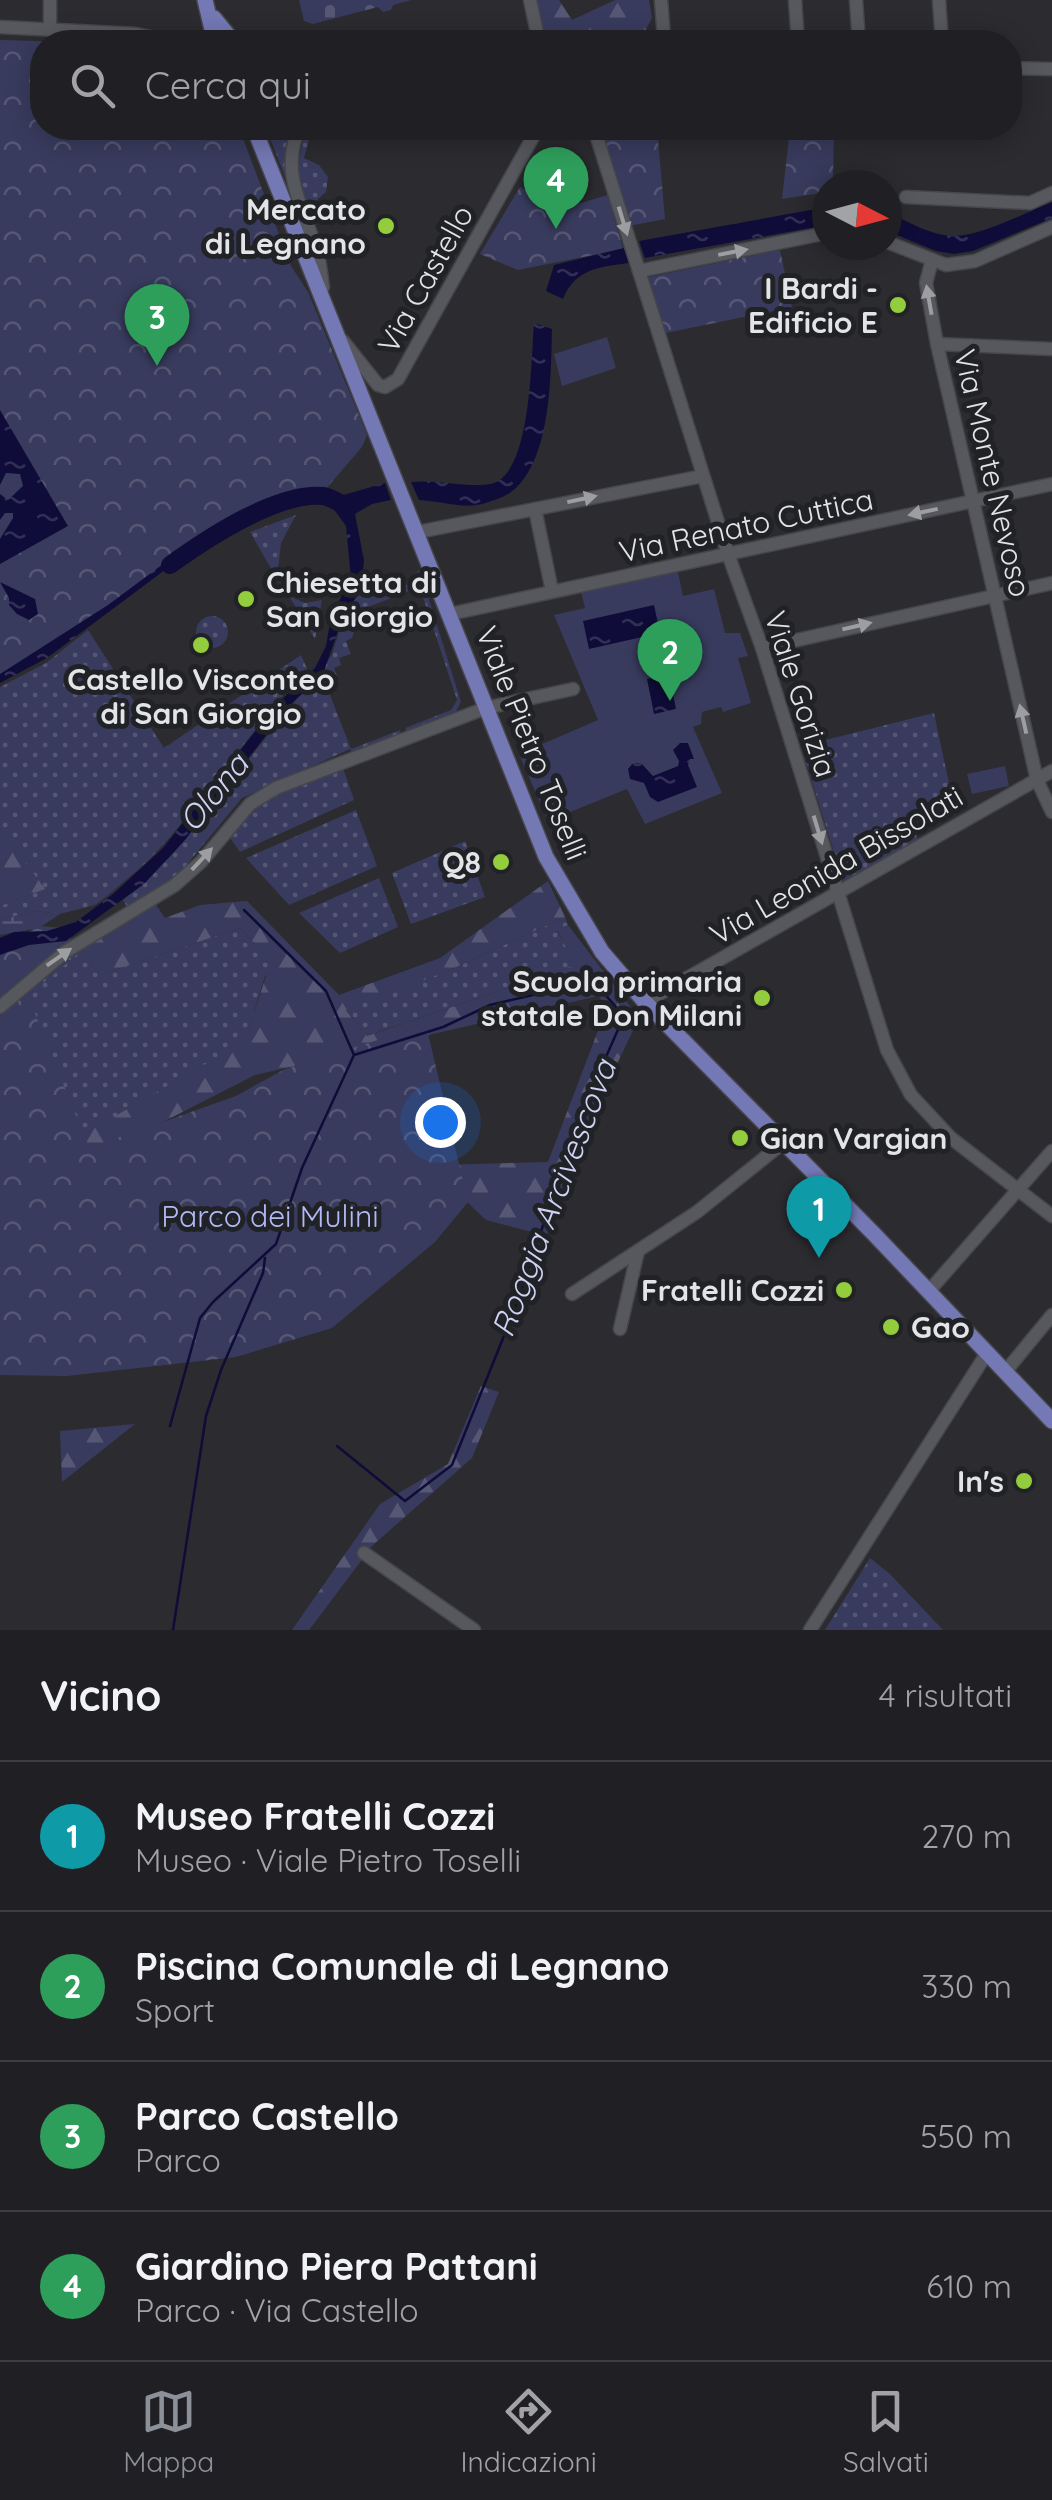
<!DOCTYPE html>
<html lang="it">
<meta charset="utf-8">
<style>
:root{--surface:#202024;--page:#28282c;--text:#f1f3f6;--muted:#a2a3a6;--line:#3d3e41;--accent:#8c9099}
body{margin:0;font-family:Quicksand,sans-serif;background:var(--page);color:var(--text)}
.compass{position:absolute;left:812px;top:170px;width:90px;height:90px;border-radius:50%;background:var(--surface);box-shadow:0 5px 25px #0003;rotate:96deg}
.you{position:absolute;left:440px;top:1122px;width:35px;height:35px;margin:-25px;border:8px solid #fff;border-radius:50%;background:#1a73e8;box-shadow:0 0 0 15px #1a73e833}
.badge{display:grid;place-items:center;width:65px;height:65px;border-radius:50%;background:var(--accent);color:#fff;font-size:32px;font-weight:700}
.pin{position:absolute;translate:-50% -82px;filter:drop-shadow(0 2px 5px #0008)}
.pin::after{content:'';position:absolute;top:52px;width:35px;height:30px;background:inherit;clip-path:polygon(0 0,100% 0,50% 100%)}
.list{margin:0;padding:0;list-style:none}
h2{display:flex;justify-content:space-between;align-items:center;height:130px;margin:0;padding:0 40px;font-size:42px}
h2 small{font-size:32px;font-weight:400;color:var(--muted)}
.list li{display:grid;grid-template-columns:65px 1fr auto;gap:30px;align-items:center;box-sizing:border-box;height:150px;padding:0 40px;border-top:2px solid var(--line)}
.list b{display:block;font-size:38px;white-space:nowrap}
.list p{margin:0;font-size:32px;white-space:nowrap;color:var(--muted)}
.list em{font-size:32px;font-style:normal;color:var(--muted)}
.icon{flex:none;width:55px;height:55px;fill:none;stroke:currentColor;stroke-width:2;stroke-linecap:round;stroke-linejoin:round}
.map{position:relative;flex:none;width:1052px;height:1630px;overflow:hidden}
.search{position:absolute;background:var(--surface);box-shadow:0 5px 25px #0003;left:30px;right:30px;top:30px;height:110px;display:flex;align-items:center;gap:25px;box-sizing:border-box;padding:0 35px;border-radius:40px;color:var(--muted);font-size:38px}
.sheet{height:730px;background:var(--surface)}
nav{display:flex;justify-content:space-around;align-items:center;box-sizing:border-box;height:140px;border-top:2px solid var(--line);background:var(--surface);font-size:28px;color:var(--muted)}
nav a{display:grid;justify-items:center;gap:5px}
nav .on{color:var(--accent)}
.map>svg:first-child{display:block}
.grass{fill:url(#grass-dots)}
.forest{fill:url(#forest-firs)}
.wetland{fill:url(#wetland-marsh)}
.cemetery{fill:url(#cemetery-stones)}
.park{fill:url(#park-crowns)}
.pitch{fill:#383b5d}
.water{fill:url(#water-ripples)}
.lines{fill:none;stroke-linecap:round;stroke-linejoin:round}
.stream{stroke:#0f0c39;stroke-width:2.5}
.river{stroke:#0f0c39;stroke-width:18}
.minor-casing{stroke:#45464a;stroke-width:15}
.major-casing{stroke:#45464a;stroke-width:18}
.minor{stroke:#57585d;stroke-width:12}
.major{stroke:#7478b4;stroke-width:15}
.oneway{fill:#9d9ea2}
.poi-dot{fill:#93cc3d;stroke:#212226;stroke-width:4}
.labels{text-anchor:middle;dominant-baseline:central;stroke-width:10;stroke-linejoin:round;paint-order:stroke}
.poi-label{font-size:30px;font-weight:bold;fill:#e3e4e7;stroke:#212226;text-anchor:end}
.street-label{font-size:30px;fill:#e3e4e7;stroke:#212226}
.park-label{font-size:30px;fill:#b2b9f8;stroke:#212226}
.water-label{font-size:32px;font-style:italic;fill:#ced2f3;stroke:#212226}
</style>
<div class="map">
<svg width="1052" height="1630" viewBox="0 0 1052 1630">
<defs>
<pattern id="grass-dots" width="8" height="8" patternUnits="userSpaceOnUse" patternTransform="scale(2.5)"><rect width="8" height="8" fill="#383b5d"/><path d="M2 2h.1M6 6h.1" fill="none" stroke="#555774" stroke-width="1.8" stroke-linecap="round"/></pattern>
<pattern id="forest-firs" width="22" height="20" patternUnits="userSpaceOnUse" patternTransform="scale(2.5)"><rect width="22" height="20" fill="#383b5d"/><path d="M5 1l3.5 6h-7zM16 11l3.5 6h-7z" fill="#555774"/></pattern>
<pattern id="wetland-marsh" width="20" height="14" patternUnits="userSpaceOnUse" patternTransform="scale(2.5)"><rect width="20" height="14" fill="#383b5d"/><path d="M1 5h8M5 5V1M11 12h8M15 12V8" fill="none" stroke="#555774"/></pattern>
<pattern id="cemetery-stones" width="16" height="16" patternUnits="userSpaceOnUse" patternTransform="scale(2.5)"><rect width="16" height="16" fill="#383b5d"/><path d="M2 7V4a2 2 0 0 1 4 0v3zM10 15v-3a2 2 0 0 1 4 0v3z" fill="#555774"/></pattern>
<pattern id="park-crowns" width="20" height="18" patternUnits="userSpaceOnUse" patternTransform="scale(2.5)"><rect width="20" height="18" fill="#383b5d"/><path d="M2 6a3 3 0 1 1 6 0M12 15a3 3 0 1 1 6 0" fill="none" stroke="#555774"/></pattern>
<pattern id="water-ripples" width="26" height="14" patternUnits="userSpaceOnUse" patternTransform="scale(2.5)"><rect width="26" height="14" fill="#0f0c39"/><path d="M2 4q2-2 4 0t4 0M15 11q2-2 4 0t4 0" fill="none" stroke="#322f56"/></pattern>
</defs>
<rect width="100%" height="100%" fill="#2b2b30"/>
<g class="grass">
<path d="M266,128H293L286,179Z"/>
<path d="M305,128H312L304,158L319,165L328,177L326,192L308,208L297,172Z"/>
<path d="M296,515L281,543L277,579L250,532Z"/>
<path d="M424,567L430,584L425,587L461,702L455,713L407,732L405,728L451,710L457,700L420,588L403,593L410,577Z"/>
<path d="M362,574L380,578L394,597L360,610L352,638L346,641L351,654L339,658L341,665L334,668L339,682L327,687L351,749L400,730L401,734L352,753L350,749L242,798L174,880L129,910L123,900L172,855L332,655L344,614L357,596Z"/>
<path d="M289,596L305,603L322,600L315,639Z"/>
<circle cx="212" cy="632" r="16"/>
<path d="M88,630L164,748L301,655L309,673L288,689L171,836L148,861L106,897L95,905L60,914L35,911L0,920V906L44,889L0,828V687L46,663Z"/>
<path d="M934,713L951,793L908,814L918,840L843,881L801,746Z"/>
<path d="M343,768L354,800L240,852L228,835C265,793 292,787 343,768Z"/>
<path d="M356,810L377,866L289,905L246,858Z"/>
<path d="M465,841L485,897L411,924L392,873Z"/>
<path d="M379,878L398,927L340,953L299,913Z"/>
<path d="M565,917L568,925L557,931L576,965L366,1036L346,1009L450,970Z"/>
<path d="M240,928L280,971L265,976L245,1042L77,1138L15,1000L80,946L100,975Z"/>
<path d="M870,1558L890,1574L943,1630H825Z"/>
</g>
<g class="forest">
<path d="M535,0H559L572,20L615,0H649L652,18L639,42L547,41Z"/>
<path d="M0,828L45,889L0,906Z"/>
<path d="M548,881L565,917L450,970L346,1010L367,1036L575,965L557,930L568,925L639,1018L592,1116L526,1290L536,1233L486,1220L463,1198L370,1167L548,1162L607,1007L598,996L255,1075L108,1150L0,1164L77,1138L245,1041L266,976L279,970L240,928L100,975L80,946L154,902L165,918L200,905L247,901L339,995L440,958Z"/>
<path d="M481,1386L499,1392L472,1458L373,1545L309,1630H292L380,1504L448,1464Z"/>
<path d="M135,1424L62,1482L60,1431Z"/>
</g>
<path class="wetland" d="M35,911L60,914L39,928L0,935V920Z"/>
<path class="cemetery" d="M299,0H411L393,5L391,10L383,12L378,7L313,24L304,21Z"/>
<g class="park">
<path d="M0,40L71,42H42V128H224L226,130L239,128L291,266L308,292L367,435L362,447L324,491C269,483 170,569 125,599C84,626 41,650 0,676Z"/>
<path d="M600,128H657L665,219L629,226Z"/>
<path d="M790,128H834L833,185H827V192L782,199Z"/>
<path d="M520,187L560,209L608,195L623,249L518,270L480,254Z"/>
<path d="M780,250L792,307L661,334L649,277Z"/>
<path d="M38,926L65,928L79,953L28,996L89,1148L236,1096L285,1069L426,1025L468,1202L435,1242L332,1328L236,1357L67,1376L0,1375V949Z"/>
</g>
<g class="pitch">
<path d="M607,337L616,368L562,386L554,354Z"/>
<path d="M678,572L683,596L714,589L725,633H740L748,656L738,658L751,703L723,712L721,707L702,712L701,724L693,727L722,793L645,824L627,789L548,821L519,754L598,720L554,615L585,608L581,592Z"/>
<path d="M1005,766L1009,786L972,794L967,774Z"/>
</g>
<g class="water">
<path d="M1052,202V218L973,251L954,254L936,251L887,231V212C907,221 932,236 954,236C981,236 1027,212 1052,202Z"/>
<path d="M827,207V225L645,258L639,241Z"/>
<path d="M624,248L629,263C599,267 575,269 563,299L546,291L554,265Z"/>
<path d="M534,323L552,329C551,375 551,453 517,487C507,497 494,500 482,504C462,509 440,501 419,500L411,482C437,479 468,488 490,484C532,477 531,356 534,323Z"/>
<path d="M0,410L68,526L0,564V539L13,518V513H5L0,520V494L8,500L23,486L20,474L6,473L0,485Z"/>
<path d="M385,483L391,500L372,504L355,514L364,560L362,579L357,596L344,614L323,674L288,707L185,840L144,884L66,941L29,945L0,955V938L14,932L47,931L76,922L113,894L163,848L276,705L315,668L326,646L331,616L351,579L346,526L328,501L330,496H340Z"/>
<path d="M304,492L322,493L319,499L288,502L224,526L47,658L0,683V674L108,605L221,521Z"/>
<path d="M0,582L35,599L38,614L29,620L17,614L9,605V598Z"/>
<path d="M654,605L660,633L589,649L583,621Z"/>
<path d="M669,675L676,709L654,714L647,679Z"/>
<path d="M680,743H688L694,759H690L688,765L697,787L658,802L650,797L644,783L630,779L628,769L633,763H641L653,776L678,766L679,761L673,750Z"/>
</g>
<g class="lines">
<g class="stream">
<path d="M170,1426L200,1318L213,1302L276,1244L302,1168L354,1055L326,991L244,910"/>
<path d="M337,1446L405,1501L452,1465L516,1306L579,1118L624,1016L593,981L490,1005L443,1027L354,1055"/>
<path d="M173,1630L206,1416L221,1370L263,1273L265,1258"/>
</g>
<path class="river" d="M170,565C206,539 277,492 323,496C330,497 338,502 345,506"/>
<g class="minor-casing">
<g id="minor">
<path d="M530,0L539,42"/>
<path d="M661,0L664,38"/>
<path d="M795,0L798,42"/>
<path d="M856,0L859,42"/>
<path d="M939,0L942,42"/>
<path d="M0,27L136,34L174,42"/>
<path d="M50,30V0"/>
<path d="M653,42L664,38L677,42"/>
<path d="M1010,68L1052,69"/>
<path d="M299,128C280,173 302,205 316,248C320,260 321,274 323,287"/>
<path d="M594,128L728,554L762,648L887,1050L911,1095L951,1138L1052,1216"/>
<path d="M906,197L1030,203L1052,193"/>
<path d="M887,242L946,265L975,261L1052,227"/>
<path d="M932,260L926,283L937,344L1037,780L1052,812"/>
<path d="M639,271L827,233"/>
<path d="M343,341L378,385L385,387L398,379L538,128"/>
<path d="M937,344L1052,349"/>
<path d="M535,509L552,591"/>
<path d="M418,532L703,476"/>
<path d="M450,614L1052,484"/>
<path d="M762,648L1052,583"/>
<path d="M645,1002L1052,771"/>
<path d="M0,1007L65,952L175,885L201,862L250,804L276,788L486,708L573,689"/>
<path d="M929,1291L1052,1151"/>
<path d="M572,1294L697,1212L784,1142"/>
<path d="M620,1329L638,1251"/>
<path d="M1005,1372L1052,1315"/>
<path d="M364,1553L474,1630"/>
<path d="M810,1630L987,1353"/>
</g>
</g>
<g class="major-casing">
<g id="major">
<path d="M205,0L215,42"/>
<path d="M214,18L232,40"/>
<path d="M254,128L546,857L602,952L645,1002L873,1233L1052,1421"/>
</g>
</g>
<use href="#minor" class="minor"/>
<use href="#major" class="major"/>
</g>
<defs><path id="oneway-solid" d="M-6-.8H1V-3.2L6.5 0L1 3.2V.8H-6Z" transform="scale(2.5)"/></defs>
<g class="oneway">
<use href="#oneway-solid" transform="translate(623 221) rotate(73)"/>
<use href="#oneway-solid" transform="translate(733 252) rotate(-11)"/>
<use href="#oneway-solid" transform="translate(929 300) rotate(-100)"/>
<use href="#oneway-solid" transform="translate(582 499) rotate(-12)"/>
<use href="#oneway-solid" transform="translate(923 512) rotate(168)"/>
<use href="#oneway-solid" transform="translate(857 626) rotate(-13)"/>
<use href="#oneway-solid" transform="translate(1023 719) rotate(-103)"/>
<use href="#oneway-solid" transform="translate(818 830) rotate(73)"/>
<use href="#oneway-solid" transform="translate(202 859) rotate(-47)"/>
<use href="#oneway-solid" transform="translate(59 957) rotate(-35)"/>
</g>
<g class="poi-dot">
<circle cx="386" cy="226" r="10"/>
<circle cx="898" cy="305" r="10"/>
<circle cx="246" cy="599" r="10"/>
<circle cx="201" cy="645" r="10"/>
<circle cx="501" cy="862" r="10"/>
<circle cx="762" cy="998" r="10"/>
<circle cx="740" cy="1138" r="10"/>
<circle cx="844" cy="1290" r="10"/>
<circle cx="891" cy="1327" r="10"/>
<circle cx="1024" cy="1481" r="10"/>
</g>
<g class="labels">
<g class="poi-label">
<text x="366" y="209">Mercato<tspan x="366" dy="34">di Legnano</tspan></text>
<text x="878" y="288">I Bardi -<tspan x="878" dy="34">Edificio E</tspan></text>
<text x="266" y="582" text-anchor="start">Chiesetta di<tspan x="266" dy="34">San Giorgio</tspan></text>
<text x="201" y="679" text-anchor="middle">Castello Visconteo<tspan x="201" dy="34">di San Giorgio</tspan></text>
<text x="481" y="862">Q8</text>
<text x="742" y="981">Scuola primaria<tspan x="742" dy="34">statale Don Milani</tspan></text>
<text x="760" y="1138" text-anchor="start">Gian Vargian</text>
<text x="824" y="1290">Fratelli Cozzi</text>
<text x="911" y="1327" text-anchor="start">Gao</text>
<text x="1004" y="1481">In's</text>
</g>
<g class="street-label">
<text transform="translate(425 279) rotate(-61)">Via Castello</text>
<text transform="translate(993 473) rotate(77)">Via Monte Nevoso</text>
<text transform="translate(746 525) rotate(-12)">Via Renato Cuttica</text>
<text transform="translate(801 694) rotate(72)">Viale Gorizia</text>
<text transform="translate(532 743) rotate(68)">Viale Pietro Toselli</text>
<text transform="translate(836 865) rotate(-30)">Via Leonida Bissolati</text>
</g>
<g class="park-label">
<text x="270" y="1216">Parco dei Mulini</text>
</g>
<g class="water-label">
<text transform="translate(213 792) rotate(-51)">Olona</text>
<text transform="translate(553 1198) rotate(-69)">Roggia Arcivescova</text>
</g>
</g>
</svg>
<svg class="compass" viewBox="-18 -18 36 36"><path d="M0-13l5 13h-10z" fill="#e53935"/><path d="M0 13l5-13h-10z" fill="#a2a3a6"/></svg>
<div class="you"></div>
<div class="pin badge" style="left:819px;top:1258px;background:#0f9aa8">1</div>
<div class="pin badge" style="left:670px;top:701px;background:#2e9e5b">2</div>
<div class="pin badge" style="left:157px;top:366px;background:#2e9e5b">3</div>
<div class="pin badge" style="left:556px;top:229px;background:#2e9e5b">4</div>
<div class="search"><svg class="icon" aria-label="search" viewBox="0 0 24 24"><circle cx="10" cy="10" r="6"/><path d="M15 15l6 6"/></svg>Cerca qui</div>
</div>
<section class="sheet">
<h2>Vicino<small>4 risultati</small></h2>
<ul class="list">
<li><span class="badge" style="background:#0f9aa8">1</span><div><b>Museo Fratelli Cozzi</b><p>Museo · Viale Pietro Toselli</p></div><em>270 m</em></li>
<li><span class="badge" style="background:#2e9e5b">2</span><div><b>Piscina Comunale di Legnano</b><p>Sport</p></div><em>330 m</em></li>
<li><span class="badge" style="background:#2e9e5b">3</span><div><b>Parco Castello</b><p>Parco</p></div><em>550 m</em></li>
<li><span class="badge" style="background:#2e9e5b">4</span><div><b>Giardino Piera Pattani</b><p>Parco · Via Castello</p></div><em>610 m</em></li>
</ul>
</section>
<nav>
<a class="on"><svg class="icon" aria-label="map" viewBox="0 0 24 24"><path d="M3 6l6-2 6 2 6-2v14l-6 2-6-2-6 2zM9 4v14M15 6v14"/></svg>Mappa</a>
<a><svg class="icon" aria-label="directions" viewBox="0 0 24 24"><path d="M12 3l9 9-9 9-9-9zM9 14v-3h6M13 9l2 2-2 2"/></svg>Indicazioni</a>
<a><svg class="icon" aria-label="saved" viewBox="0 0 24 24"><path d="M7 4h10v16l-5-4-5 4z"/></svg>Salvati</a>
</nav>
